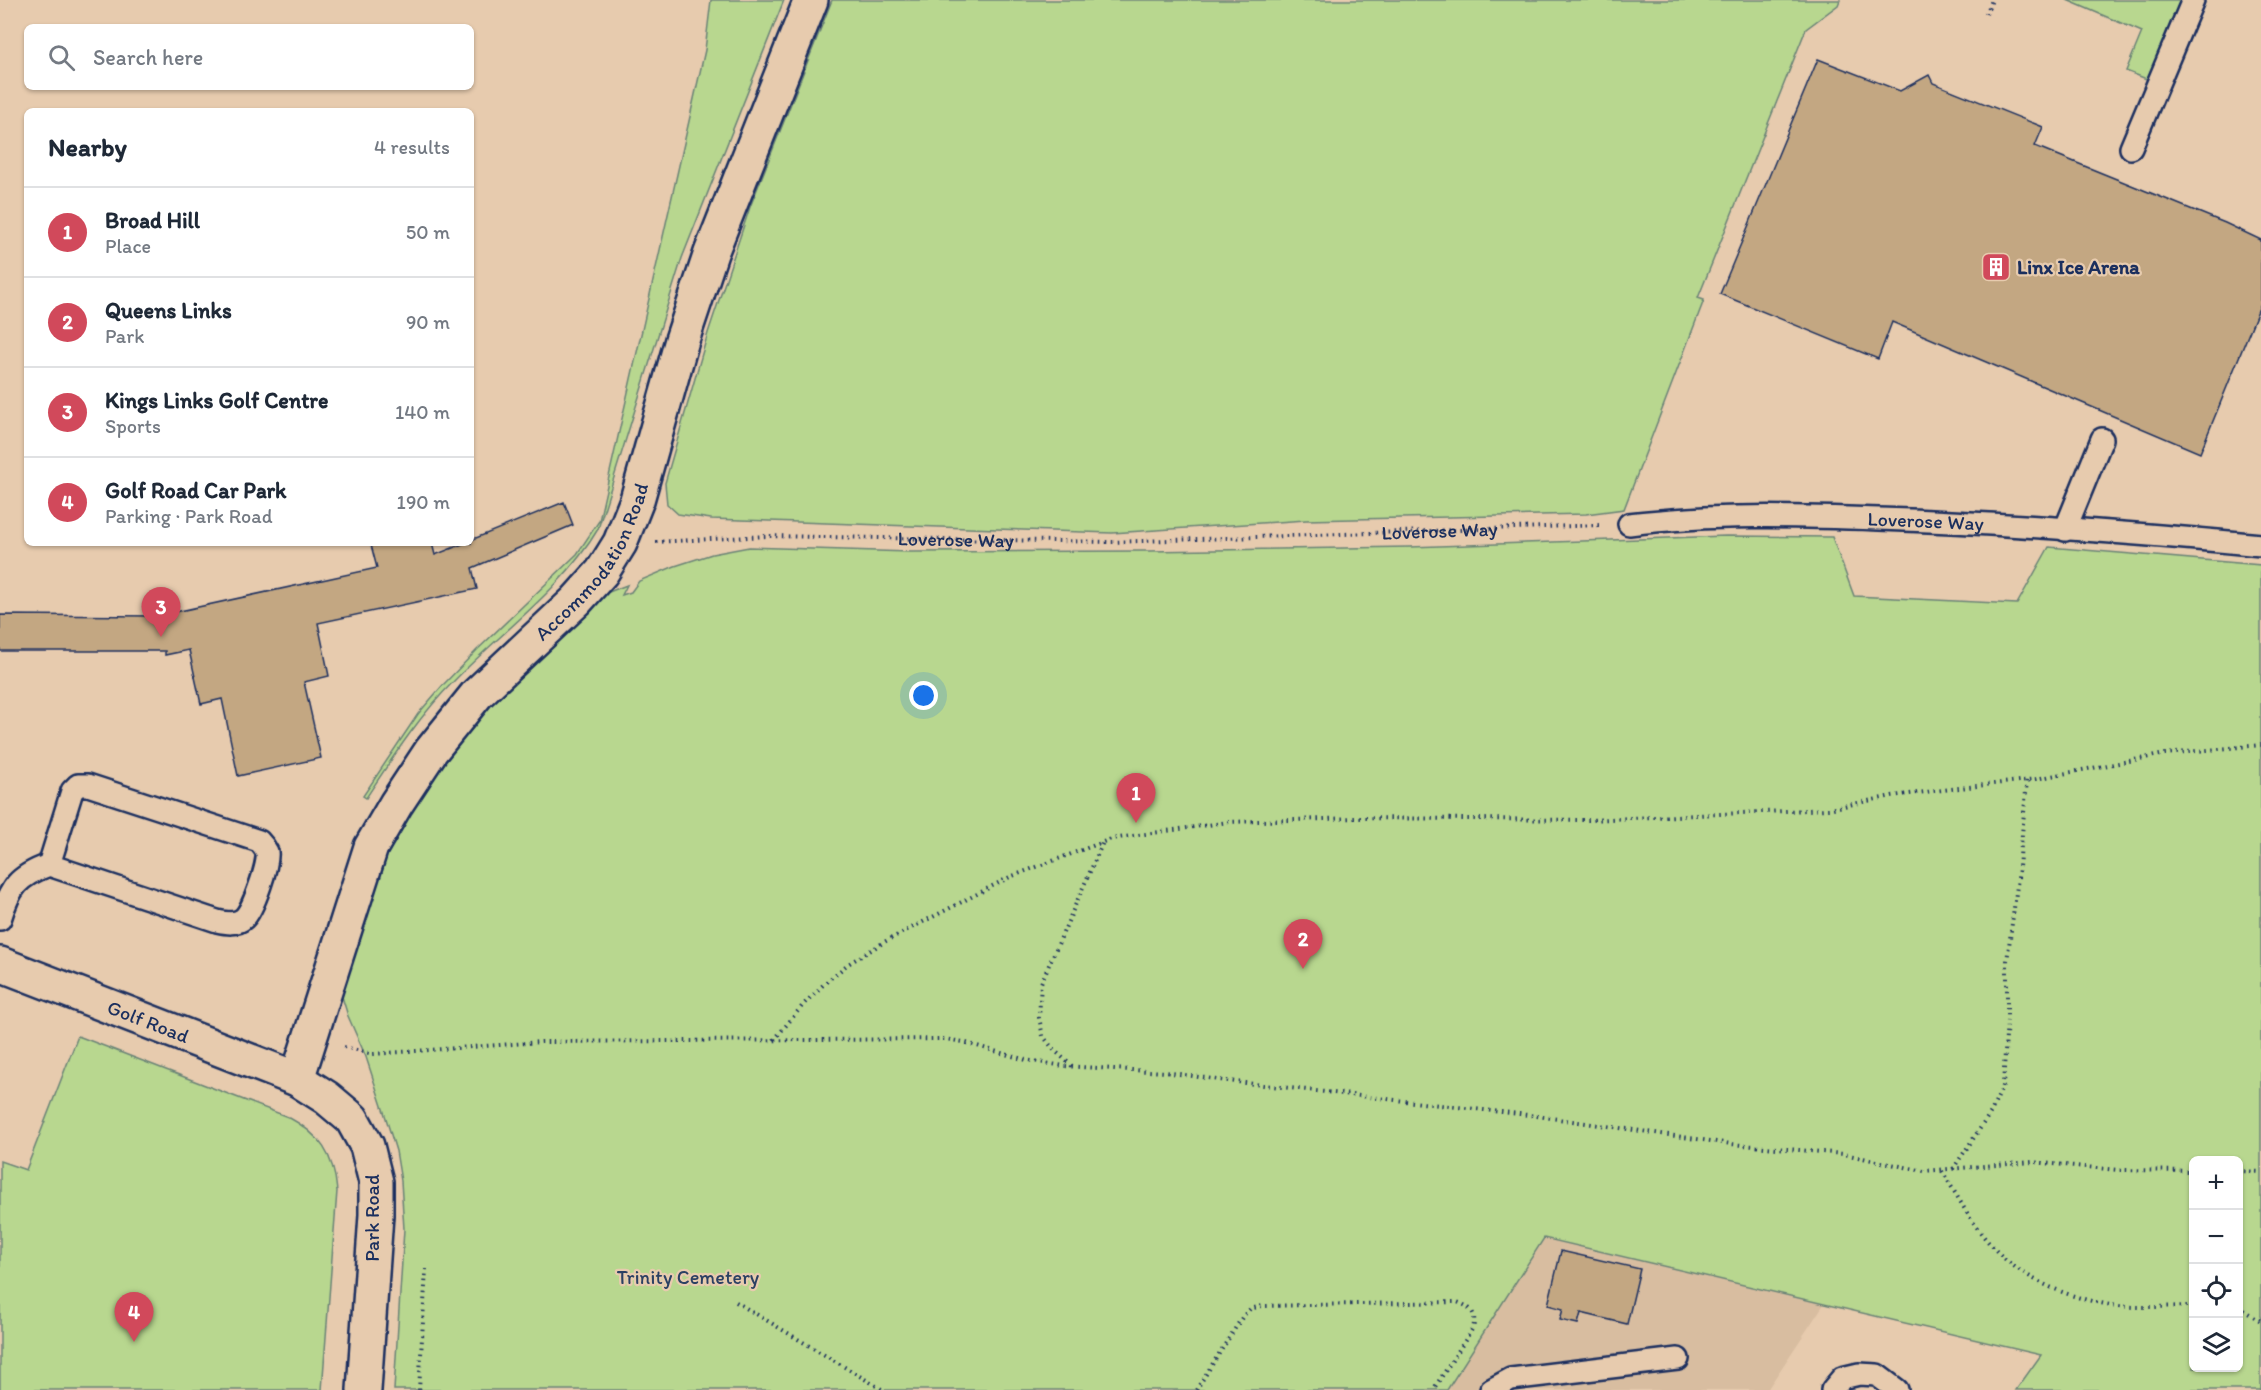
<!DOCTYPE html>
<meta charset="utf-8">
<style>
:root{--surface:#fff;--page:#f6f6f7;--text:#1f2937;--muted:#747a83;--line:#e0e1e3;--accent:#d1495b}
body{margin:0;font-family:Itim,sans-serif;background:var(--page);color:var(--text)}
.controls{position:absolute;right:18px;bottom:18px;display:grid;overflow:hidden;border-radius:9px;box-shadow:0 2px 4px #0004}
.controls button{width:54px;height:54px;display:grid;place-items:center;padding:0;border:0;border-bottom:2px solid var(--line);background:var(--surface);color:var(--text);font:30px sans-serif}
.you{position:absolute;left:924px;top:696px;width:21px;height:21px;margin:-15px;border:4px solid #fff;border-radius:50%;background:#1a73e8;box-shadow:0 0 0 9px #1a73e833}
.badge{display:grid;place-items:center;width:39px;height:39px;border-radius:50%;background:var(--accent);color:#fff;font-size:20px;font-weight:700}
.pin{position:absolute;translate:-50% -50px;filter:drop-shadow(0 2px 3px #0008)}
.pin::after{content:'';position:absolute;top:32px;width:21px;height:18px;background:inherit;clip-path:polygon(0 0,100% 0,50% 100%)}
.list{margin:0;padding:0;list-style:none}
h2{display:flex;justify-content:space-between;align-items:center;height:78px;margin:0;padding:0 24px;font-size:26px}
h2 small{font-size:20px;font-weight:400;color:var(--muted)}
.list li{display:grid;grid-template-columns:39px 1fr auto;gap:18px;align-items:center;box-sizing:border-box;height:90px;padding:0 24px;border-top:2px solid var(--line)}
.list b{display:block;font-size:22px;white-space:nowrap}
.list p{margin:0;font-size:20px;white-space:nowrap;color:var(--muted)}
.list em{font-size:20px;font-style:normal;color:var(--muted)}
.icon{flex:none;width:33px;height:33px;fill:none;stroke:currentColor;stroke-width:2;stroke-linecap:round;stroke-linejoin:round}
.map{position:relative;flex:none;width:2261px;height:1390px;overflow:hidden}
.search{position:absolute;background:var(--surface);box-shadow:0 2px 4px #0004;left:24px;top:24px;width:450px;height:66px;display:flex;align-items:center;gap:15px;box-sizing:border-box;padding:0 21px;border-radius:9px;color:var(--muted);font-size:22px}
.panel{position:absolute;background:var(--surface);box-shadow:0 2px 4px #0004;left:24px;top:108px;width:450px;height:438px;border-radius:9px}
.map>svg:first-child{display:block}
.built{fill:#d8bda0}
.green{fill:#b8d78f;stroke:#6a8376;stroke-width:1.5;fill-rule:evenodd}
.building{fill:#c3a782;stroke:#1b2f5e;stroke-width:1.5}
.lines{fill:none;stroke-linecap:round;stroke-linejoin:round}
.service-casing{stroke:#1b2f5e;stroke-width:26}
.tertiary-casing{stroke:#1b2f5e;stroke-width:38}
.path{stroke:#1b2f5e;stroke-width:4;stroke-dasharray:1.5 4.5;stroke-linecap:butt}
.service{stroke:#e7cbae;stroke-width:21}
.tertiary{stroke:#e7cbae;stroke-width:33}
.labels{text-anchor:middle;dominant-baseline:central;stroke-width:4.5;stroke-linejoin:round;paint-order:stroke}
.poi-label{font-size:20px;font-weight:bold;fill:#1b2f5e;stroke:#e7cbae;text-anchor:start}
.street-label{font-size:20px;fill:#1b2f5e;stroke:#e7cbae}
.park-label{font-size:20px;fill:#2b4063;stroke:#e7cbae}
</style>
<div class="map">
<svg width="2261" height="1390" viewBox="0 0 2261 1390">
<rect width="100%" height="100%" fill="#e7cbae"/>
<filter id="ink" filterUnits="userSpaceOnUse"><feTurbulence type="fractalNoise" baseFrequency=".0167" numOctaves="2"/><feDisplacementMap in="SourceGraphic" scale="12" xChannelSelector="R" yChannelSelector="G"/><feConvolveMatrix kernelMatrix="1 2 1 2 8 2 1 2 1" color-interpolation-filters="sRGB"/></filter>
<g filter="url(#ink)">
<path class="built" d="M1544,1238L1824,1304L1767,1390H1447Z"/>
<g class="green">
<path d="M711,0H784L682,258L598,529C563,589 502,631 454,681C419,716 393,757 366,798L363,796L418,714L442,686L477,650L577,554L599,521L705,50Z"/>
<path d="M832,0H1840L1838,5L1806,29L1698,298L1704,300L1624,509L1586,514L1306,520L1112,533L711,519L678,514L667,504L665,483L708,333L750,207Z"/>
<path d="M2067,0H2193L2157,83L2126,71L2142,32Z"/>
<path d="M1726,536L1832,537L1854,596L2017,604L2049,547L2261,565V1390H2016L2041,1355L1544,1238L1447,1390H394L404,1229L401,1181L396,1151L385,1115L366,1057L348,1016L339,987L363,884L465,718L601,595L627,585L622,595L631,592L639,581L675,566L712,554L749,547L910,552L1149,551L1410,547ZM2194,1160H2238V1368H2194Z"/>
<path d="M78,1036L288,1117C320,1134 334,1155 337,1191L322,1390H0V1161L26,1170Z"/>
</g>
<g class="building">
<path d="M1818,59L1900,91L1929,75L1933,83L2043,127L2035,146L2225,223L2261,240V303L2200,453L1892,322L1878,359L1720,294Z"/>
<path d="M564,502L573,525L472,568L477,589L318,623L329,676L304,682L321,758L238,776L222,699L201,704L189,650L165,655V651H0V615L157,616L377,568L371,545L383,543H432L435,555L465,543H471V540Z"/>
<path d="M1561,1251L1640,1269L1627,1324L1581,1313L1578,1324L1560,1320L1563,1309L1548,1305Z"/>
</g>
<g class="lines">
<g class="service-casing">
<g id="service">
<path d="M2131,148L2193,0"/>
<path id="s2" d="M1629,524C1712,514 1796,516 1879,519C2007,523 2134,533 2261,545"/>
<path d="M2065,530L2102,439"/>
<path d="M0,919C10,887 18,876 49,865L217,921C226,923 237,925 244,918C253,910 269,864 267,852C265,848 262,844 259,841L88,785H78L72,791L49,865"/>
<path d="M1491,1390L1511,1379L1678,1359"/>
<path d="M1832,1390L1842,1378L1859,1374L1877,1375L1897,1390"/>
</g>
</g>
<g class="tertiary-casing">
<g id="tertiary">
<path id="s3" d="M0,964L297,1079L327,1098L352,1119L367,1146L376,1182V1215L364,1390"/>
<path id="s4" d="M297,1079L371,847L396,804L431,751L477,694L576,601L602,572L620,543L637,500L682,340L711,253L811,0"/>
</g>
</g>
<g class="path">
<path d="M1986,14L1992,0"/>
<path id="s1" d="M656,542L767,536L1112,542L1602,525"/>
<path d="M774,1040L803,1005L825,983L848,964L886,941L1010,877L1111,839L1229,822L1356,818L1588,820L1829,809L1892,796L2036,779L2165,754L2261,745"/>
<path d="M344,1047L373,1054L541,1042L945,1039L963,1042L1026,1060L1064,1066L1165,1072L1219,1080L1537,1116L1731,1144L1844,1154L1924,1171L2032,1162L2118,1170L2194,1171"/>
<path d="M1072,1066L1054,1050L1043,1036L1039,1018L1041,983L1103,842"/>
<path d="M1953,1169L1991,1112L2003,1086L2007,1019V961L2018,878L2027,780"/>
<path d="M1942,1171C1957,1195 1971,1223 1990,1244C2020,1279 2066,1297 2111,1305C2137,1309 2167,1306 2194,1306"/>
<path d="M2238,1171L2261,1172"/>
<path d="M736,1302L883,1390"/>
<path d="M2238,1307L2261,1321"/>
<path d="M419,1390L426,1269"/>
<path d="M1196,1390L1243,1316L1250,1309L1262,1306L1457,1302C1471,1307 1477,1313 1473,1328L1433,1390"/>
</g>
<use href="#service" class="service"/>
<use href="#tertiary" class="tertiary"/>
</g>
</g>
<defs>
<g id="building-square" transform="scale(1.5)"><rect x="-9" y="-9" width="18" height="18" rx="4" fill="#d1495b" stroke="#e7cbae"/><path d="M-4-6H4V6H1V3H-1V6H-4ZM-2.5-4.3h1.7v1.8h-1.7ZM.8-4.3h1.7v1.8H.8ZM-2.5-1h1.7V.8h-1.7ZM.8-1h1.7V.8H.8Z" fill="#fff"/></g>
</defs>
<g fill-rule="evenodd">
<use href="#building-square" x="1996" y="267"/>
</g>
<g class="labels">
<g class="poi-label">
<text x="2017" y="267">Linx Ice Arena</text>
</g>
<g class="street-label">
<text stroke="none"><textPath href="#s2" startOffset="297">Loverose Way</textPath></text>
<text stroke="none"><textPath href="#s1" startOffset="784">Loverose Way</textPath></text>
<text stroke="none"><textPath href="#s1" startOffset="300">Loverose Way</textPath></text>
<text stroke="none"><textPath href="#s4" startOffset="608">Accommodation Road</textPath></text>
<text stroke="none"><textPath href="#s3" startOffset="159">Golf Road</textPath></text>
<text transform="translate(372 1218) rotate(-90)">Park Road</text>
</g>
<g class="park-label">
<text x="688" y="1277">Trinity Cemetery</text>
</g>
</g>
</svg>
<div class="controls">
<button>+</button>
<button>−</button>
<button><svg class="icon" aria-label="locate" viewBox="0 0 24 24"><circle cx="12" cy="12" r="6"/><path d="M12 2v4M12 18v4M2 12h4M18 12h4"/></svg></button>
<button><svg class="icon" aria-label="layers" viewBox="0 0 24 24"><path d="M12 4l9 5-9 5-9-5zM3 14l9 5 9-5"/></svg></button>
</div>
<div class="you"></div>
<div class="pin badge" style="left:1136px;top:823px">1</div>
<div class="pin badge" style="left:1303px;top:969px">2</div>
<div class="pin badge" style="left:161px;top:637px">3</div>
<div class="pin badge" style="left:134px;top:1342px">4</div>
<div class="search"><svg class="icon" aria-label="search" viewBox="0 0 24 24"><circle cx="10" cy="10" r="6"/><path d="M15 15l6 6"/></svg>Search here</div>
<section class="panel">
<h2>Nearby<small>4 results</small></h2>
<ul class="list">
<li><span class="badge">1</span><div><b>Broad Hill</b><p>Place</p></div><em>50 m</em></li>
<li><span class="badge">2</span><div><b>Queens Links</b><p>Park</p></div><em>90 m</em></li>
<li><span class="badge">3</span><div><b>Kings Links Golf Centre</b><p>Sports</p></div><em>140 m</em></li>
<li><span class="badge">4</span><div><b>Golf Road Car Park</b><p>Parking · Park Road</p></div><em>190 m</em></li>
</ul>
</section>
</div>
